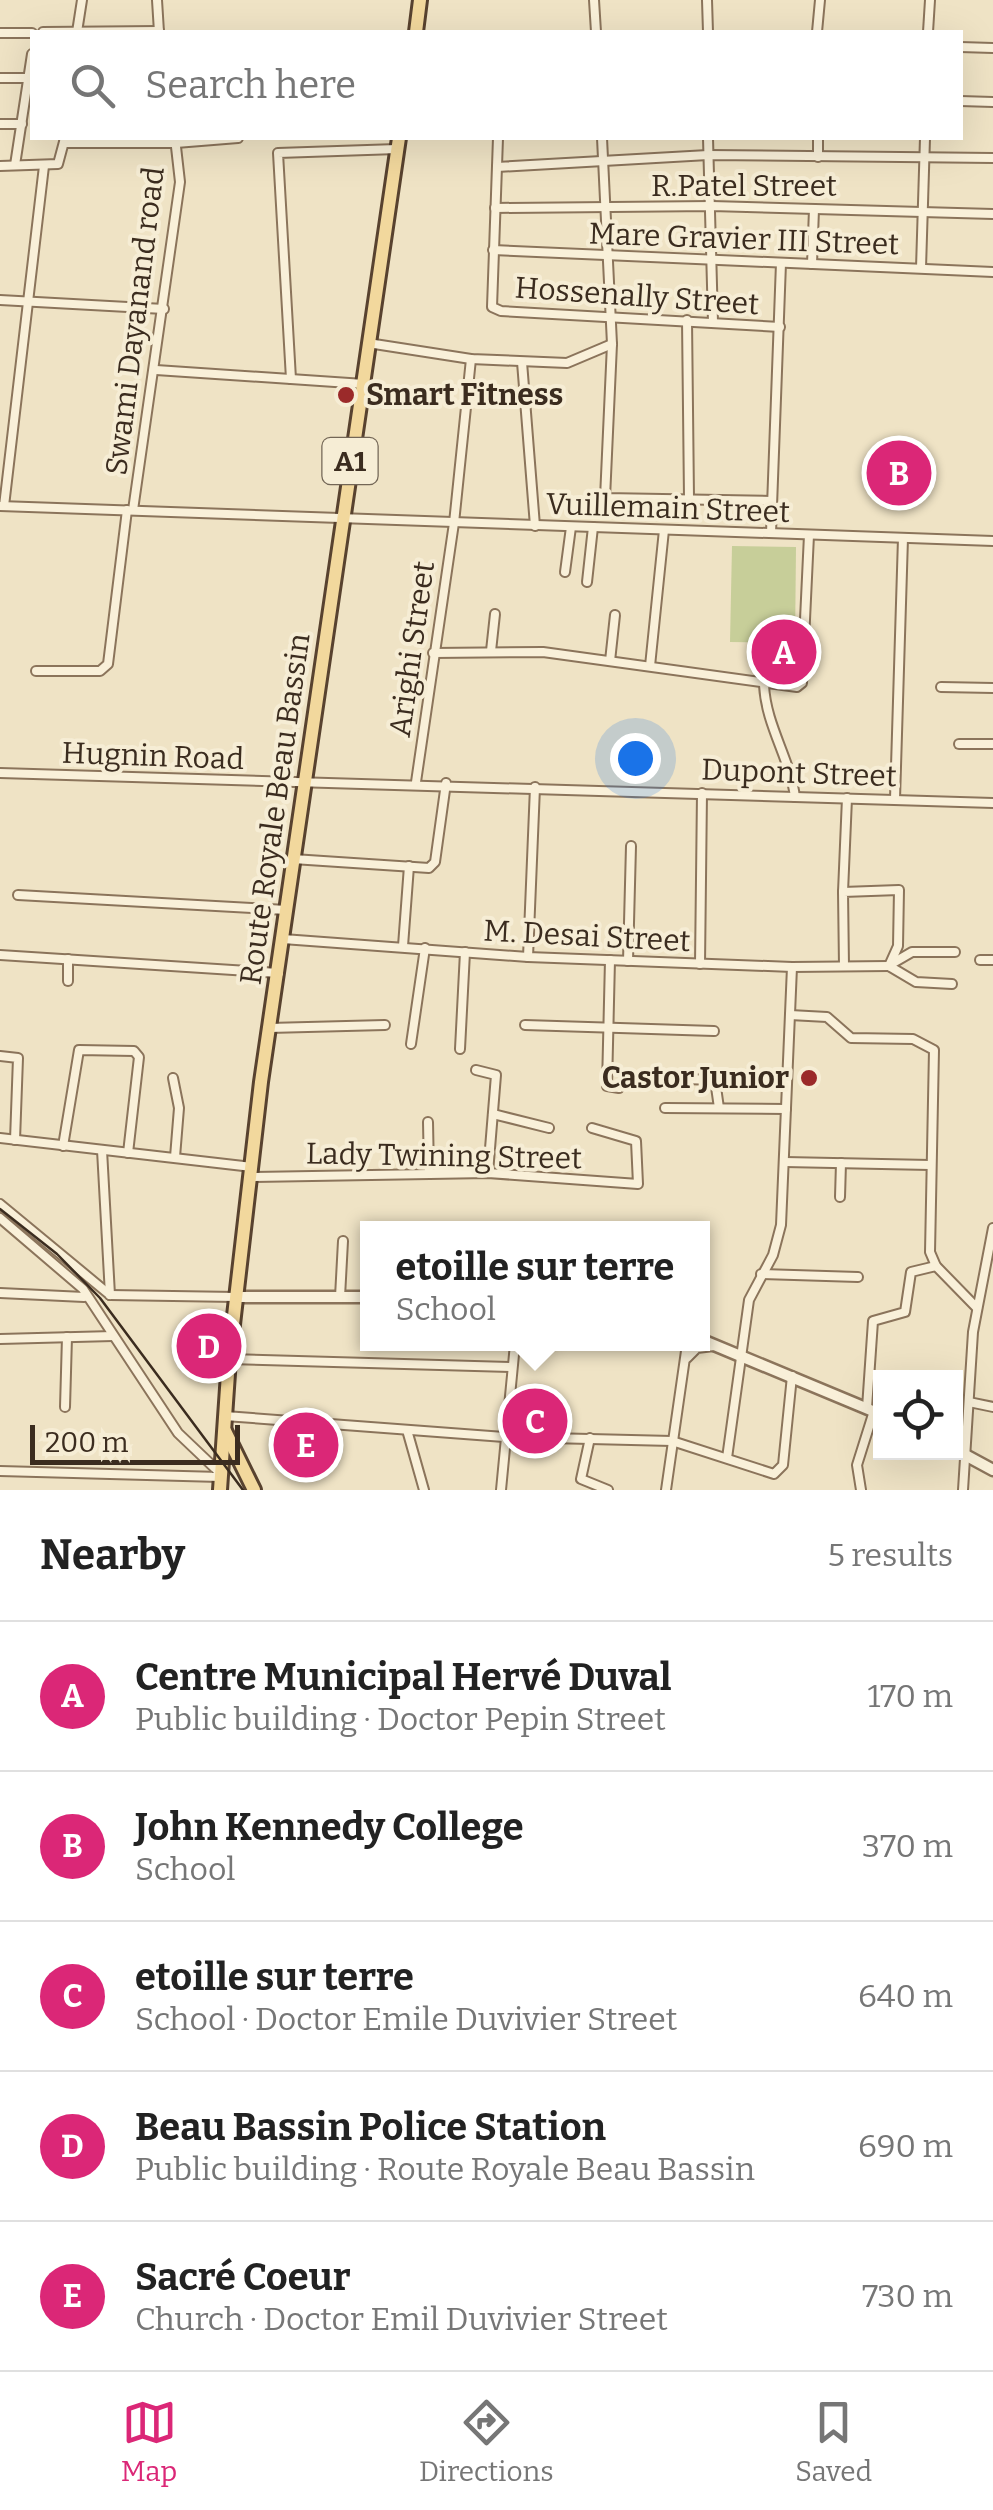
<!DOCTYPE html>
<meta charset="utf-8">
<style>
:root{--surface:#fff;--page:#f6f6f6;--text:#222;--muted:#767676;--line:#e0e0e0;--accent:#db2777}
body{margin:0;font-family:Bitter,serif;background:var(--page);color:var(--text)}
.controls{position:absolute;right:30px;bottom:30px;display:grid;overflow:hidden;border-radius:0px;box-shadow:0 10px 40px #0002}
.controls button{width:90px;height:90px;display:grid;place-items:center;padding:0;border:0;border-bottom:2px solid var(--line);background:var(--surface);color:var(--text);font:50px sans-serif}
.scale{position:absolute;left:30px;bottom:25px;width:210px;box-sizing:border-box;padding-left:10px;border:5px solid #3b2c1f;border-top:0;font-size:28px;line-height:35px;white-space:nowrap;color:#3b2c1f;-webkit-text-stroke:8px #f6edd5;paint-order:stroke}
.you{position:absolute;left:635px;top:758px;width:35px;height:35px;margin:-25px;border:8px solid #fff;border-radius:50%;background:#1a73e8;box-shadow:0 0 0 15px #1a73e833}
.badge{display:grid;place-items:center;width:65px;height:65px;border-radius:50%;background:var(--accent);color:#fff;font-size:32px;font-weight:700}
.pin{position:absolute;translate:-50% -50%;border:5px solid #fff;box-shadow:0 2px 10px #0006}
.popup{position:absolute;left:360px;top:1221px;width:350px;height:130px;box-sizing:border-box;display:grid;place-content:center;border-radius:0px;background:var(--surface);filter:drop-shadow(0 2px 8px #0005);font-size:32px;white-space:nowrap;color:var(--muted)}
.popup b{font-size:38px;color:var(--text)}
.popup::after{content:'';position:absolute;left:50%;top:100%;margin-left:-20px;border:20px solid transparent;border-top-color:var(--surface)}
.list{margin:0;padding:0;list-style:none}
h2{display:flex;justify-content:space-between;align-items:center;height:130px;margin:0;padding:0 40px;font-size:42px}
h2 small{font-size:32px;font-weight:400;color:var(--muted)}
.list li{display:grid;grid-template-columns:65px 1fr auto;gap:30px;align-items:center;box-sizing:border-box;height:150px;padding:0 40px;border-top:2px solid var(--line)}
.list b{display:block;font-size:38px;white-space:nowrap}
.list p{margin:0;font-size:32px;white-space:nowrap;color:var(--muted)}
.list em{font-size:32px;font-style:normal;color:var(--muted)}
.icon{flex:none;width:55px;height:55px;fill:none;stroke:currentColor;stroke-width:2;stroke-linecap:round;stroke-linejoin:round}
.map{position:relative;flex:none;width:993px;height:1490px;overflow:hidden}
.search{position:absolute;background:var(--surface);box-shadow:0 10px 40px #0002;left:30px;right:30px;top:30px;height:110px;display:flex;align-items:center;gap:25px;box-sizing:border-box;padding:0 35px;border-radius:0px;color:var(--muted);font-size:38px}
.sheet{height:880px;background:var(--surface)}
nav{display:flex;justify-content:space-around;align-items:center;box-sizing:border-box;height:140px;border-top:2px solid var(--line);background:var(--surface);font-size:28px;color:var(--muted)}
nav a{display:grid;justify-items:center;gap:5px}
nav .on{color:var(--accent)}
.map>svg:first-child{display:block}
.green{fill:#c7ce99}
.lines{fill:none;stroke-linecap:round;stroke-linejoin:round}
.minor-casing{stroke:#8b745b;stroke-width:12}
.tertiary-casing{stroke:#8b745b;stroke-width:15}
.primary-casing{stroke:#58422f;stroke-width:18}
.minor{stroke:#f9f0d9;stroke-width:8}
.tertiary{stroke:#f9f0d9;stroke-width:10}
.primary{stroke:#f2d89d;stroke-width:12}
.tram{stroke:#3b2c1f;stroke-width:2.5}
.poi-dot{fill:#9b2a2a;stroke:#f6edd5;stroke-width:4}
.labels{text-anchor:middle;dominant-baseline:central;stroke-width:8;stroke-linejoin:round;paint-order:stroke}
.shield{fill:#f6edd5;stroke:#736656;stroke-width:2.5}
.shield-label{font-size:28px;font-weight:bold;fill:#3b2c1f}
.street-label{font-size:30px;fill:#3b2c1f;stroke:#f6edd5}
.poi-label{font-size:30px;font-weight:bold;fill:#3b2c1f;stroke:#f6edd5;text-anchor:start}
</style>
<div class="map">
<svg width="993" height="1490" viewBox="0 0 993 1490">
<rect width="100%" height="100%" fill="#efe3c5"/>
<path class="green" d="M732,546L796,547L795,643L730,642Z"/>
<g class="lines">
<g class="minor-casing">
<g id="minor">
<path d="M157,0L159,32"/>
<path d="M594,0L596,32"/>
<path d="M707,0L708,32"/>
<path d="M43,32L159,31"/>
<path d="M77,32L82,0"/>
<path d="M817,32L820,0"/>
<path d="M928,32L930,0"/>
<path d="M0,33H32"/>
<path d="M960,47L993,48"/>
<path d="M0,78H29"/>
<path d="M960,101L993,102"/>
<path d="M0,124H22"/>
<path d="M498,138L492,307L501,311L780,327"/>
<path d="M602,138L612,344L605,498L772,501"/>
<path d="M708,138L713,322"/>
<path d="M818,138V157"/>
<path d="M64,143H176L238,138"/>
<path d="M15,165L32,54"/>
<path d="M0,166L58,164L65,138"/>
<path d="M497,167L708,155L993,158"/>
<path d="M495,208L712,206L993,214"/>
<path d="M493,250L993,272"/>
<path d="M812,264L814,209"/>
<path d="M921,268L925,138"/>
<path d="M0,300L164,309"/>
<path d="M687,320L689,498"/>
<path d="M368,343L471,359L567,363L612,344"/>
<path d="M522,362L535,526"/>
<path d="M156,370L364,384"/>
<path d="M291,379L278,153L397,149"/>
<path d="M0,506L993,541"/>
<path d="M4,506L44,166"/>
<path d="M133,510L180,182L175,138"/>
<path d="M771,533L781,263"/>
<path d="M565,572L571,527"/>
<path d="M587,582L593,527"/>
<path d="M491,651L495,614"/>
<path d="M433,653L543,652L797,687L802,683L809,535"/>
<path d="M610,661L615,615"/>
<path d="M650,666L664,530"/>
<path d="M36,671H100L108,664L127,510"/>
<path d="M764,685C766,726 790,758 795,797"/>
<path d="M941,687L993,688"/>
<path d="M959,744H993"/>
<path d="M0,773L993,803"/>
<path d="M416,782L454,523L471,359"/>
<path d="M895,799L903,538"/>
<path d="M293,859L429,868L435,862L446,783"/>
<path d="M843,892L847,798"/>
<path d="M18,895L287,910"/>
<path d="M283,939L528,957L792,967L889,966"/>
<path d="M403,946L409,866"/>
<path d="M0,955L279,973"/>
<path d="M528,957L535,787"/>
<path d="M610,960L607,1086L619,1088"/>
<path d="M980,960H993"/>
<path d="M628,961L631,846"/>
<path d="M893,963L912,952H955"/>
<path d="M700,964L702,793"/>
<path d="M844,966L843,892L899,890L898,946L889,966"/>
<path d="M889,966L916,982L952,984"/>
<path d="M68,981V959"/>
<path d="M790,1015L827,1017L851,1038L913,1039L934,1050L930,1252L936,1266L977,1308"/>
<path d="M525,1025L714,1031"/>
<path d="M269,1028L385,1025"/>
<path d="M411,1044L425,948"/>
<path d="M460,1049L465,952"/>
<path d="M0,1056L18,1058L15,1140"/>
<path d="M476,1070L496,1075L488,1173"/>
<path d="M173,1078L179,1108L175,1157"/>
<path d="M684,1079L715,1080L719,1108"/>
<path d="M665,1108L786,1109"/>
<path d="M493,1114L549,1128"/>
<path d="M428,1122L429,1172"/>
<path d="M0,1138L252,1167"/>
<path d="M63,1146L79,1050L134,1051L139,1057L128,1153"/>
<path d="M102,1150L110,1295"/>
<path d="M785,1162L930,1165"/>
<path d="M250,1177L488,1173L638,1184L636,1141L592,1128"/>
<path d="M840,1197L841,1163"/>
<path d="M0,1204L110,1295"/>
<path d="M0,1218L83,1289L178,1433L220,1473"/>
<path d="M761,1274L858,1277"/>
<path d="M0,1293L84,1297"/>
<path d="M110,1295L236,1297"/>
<path d="M340,1297L343,1241"/>
<path d="M0,1339L113,1336"/>
<path d="M687,1358L697,1348L714,1346"/>
<path d="M229,1359L512,1367"/>
<path d="M969,1402L993,1407"/>
<path d="M65,1407L67,1337"/>
<path d="M867,1408L873,1321L905,1312L911,1272L936,1266"/>
<path d="M225,1416L504,1437L672,1441L774,1474L783,1465L792,1376"/>
<path d="M407,1430L424,1490"/>
<path d="M590,1438L581,1479L608,1490"/>
<path d="M727,1458L749,1300L773,1255L781,1225L792,967"/>
<path d="M0,1471L220,1477"/>
<path d="M501,1490L515,1344"/>
<path d="M666,1490L687,1344"/>
<path d="M861,1490L857,1465L874,1411"/>
<path d="M963,1490L973,1332L993,1228"/>
</g>
</g>
<g class="tertiary-casing">
<g id="tertiary">
<path d="M236,1297H368"/>
<path d="M702,1340L880,1414"/>
<path d="M956,1450L993,1470"/>
</g>
</g>
<g class="primary-casing">
<g id="primary">
<path d="M416,32L420,0"/>
<path d="M225,1431L254,1490"/>
<path d="M220,1490L229,1359L261,1082L399,138"/>
</g>
</g>
<use href="#minor" class="minor"/>
<use href="#tertiary" class="tertiary"/>
<use href="#primary" class="primary"/>
<path class="tram" d="M0,1209L57,1254L100,1298L243,1490"/>
</g>
<g class="poi-dot">
<circle cx="346" cy="395" r="10"/>
<circle cx="809" cy="1078" r="10"/>
</g>
<g class="labels">
<rect class="shield" x="322.5" y="438" width="55" height="46" rx="8"/>
<g class="shield-label">
<text x="350" y="461">A1</text>
</g>
<g class="street-label">
<text x="744" y="186">R.Patel Street</text>
<text transform="translate(744 239) rotate(2)">Mare Gravier III Street</text>
<text transform="translate(637 296) rotate(4)">Hossenally Street</text>
<text transform="translate(135 321) rotate(-83)">Swami Dayanand road</text>
<text transform="translate(668 508) rotate(2)">Vuillemain Street</text>
<text transform="translate(412 649) rotate(-82)">Arighi Street</text>
<text transform="translate(153 756) rotate(2)">Hugnin Road</text>
<text transform="translate(799 773) rotate(2)">Dupont Street</text>
<text transform="translate(275 809) rotate(-82)">Route Royale Beau Bassin</text>
<text transform="translate(587 936) rotate(3)">M. Desai Street</text>
<text transform="translate(444 1156) rotate(1)">Lady Twining Street</text>
</g>
<g class="poi-label">
<text x="366" y="395">Smart Fitness</text>
<text x="789" y="1078" text-anchor="end">Castor Junior</text>
</g>
</g>
</svg>
<div class="controls">
<button><svg class="icon" aria-label="locate" viewBox="0 0 24 24"><circle cx="12" cy="12" r="6"/><path d="M12 2v4M12 18v4M2 12h4M18 12h4"/></svg></button>
</div>
<div class="scale">200 m</div>
<div class="you"></div>
<div class="pin badge" style="left:784px;top:652px">A</div>
<div class="pin badge" style="left:899px;top:473px">B</div>
<div class="pin badge" style="left:535px;top:1421px">C</div>
<div class="popup"><b>etoille sur terre</b>School</div>
<div class="pin badge" style="left:209px;top:1346px">D</div>
<div class="pin badge" style="left:306px;top:1445px">E</div>
<div class="search"><svg class="icon" aria-label="search" viewBox="0 0 24 24"><circle cx="10" cy="10" r="6"/><path d="M15 15l6 6"/></svg>Search here</div>
</div>
<section class="sheet">
<h2>Nearby<small>5 results</small></h2>
<ul class="list">
<li><span class="badge">A</span><div><b>Centre Municipal Hervé Duval</b><p>Public building · Doctor Pepin Street</p></div><em>170 m</em></li>
<li><span class="badge">B</span><div><b>John Kennedy College</b><p>School</p></div><em>370 m</em></li>
<li><span class="badge">C</span><div><b>etoille sur terre</b><p>School · Doctor Emile Duvivier Street</p></div><em>640 m</em></li>
<li><span class="badge">D</span><div><b>Beau Bassin Police Station</b><p>Public building · Route Royale Beau Bassin</p></div><em>690 m</em></li>
<li><span class="badge">E</span><div><b>Sacré Coeur</b><p>Church · Doctor Emil Duvivier Street</p></div><em>730 m</em></li>
</ul>
</section>
<nav>
<a class="on"><svg class="icon" aria-label="map" viewBox="0 0 24 24"><path d="M3 6l6-2 6 2 6-2v14l-6 2-6-2-6 2zM9 4v14M15 6v14"/></svg>Map</a>
<a><svg class="icon" aria-label="directions" viewBox="0 0 24 24"><path d="M12 3l9 9-9 9-9-9zM9 14v-3h6M13 9l2 2-2 2"/></svg>Directions</a>
<a><svg class="icon" aria-label="saved" viewBox="0 0 24 24"><path d="M7 4h10v16l-5-4-5 4z"/></svg>Saved</a>
</nav>
